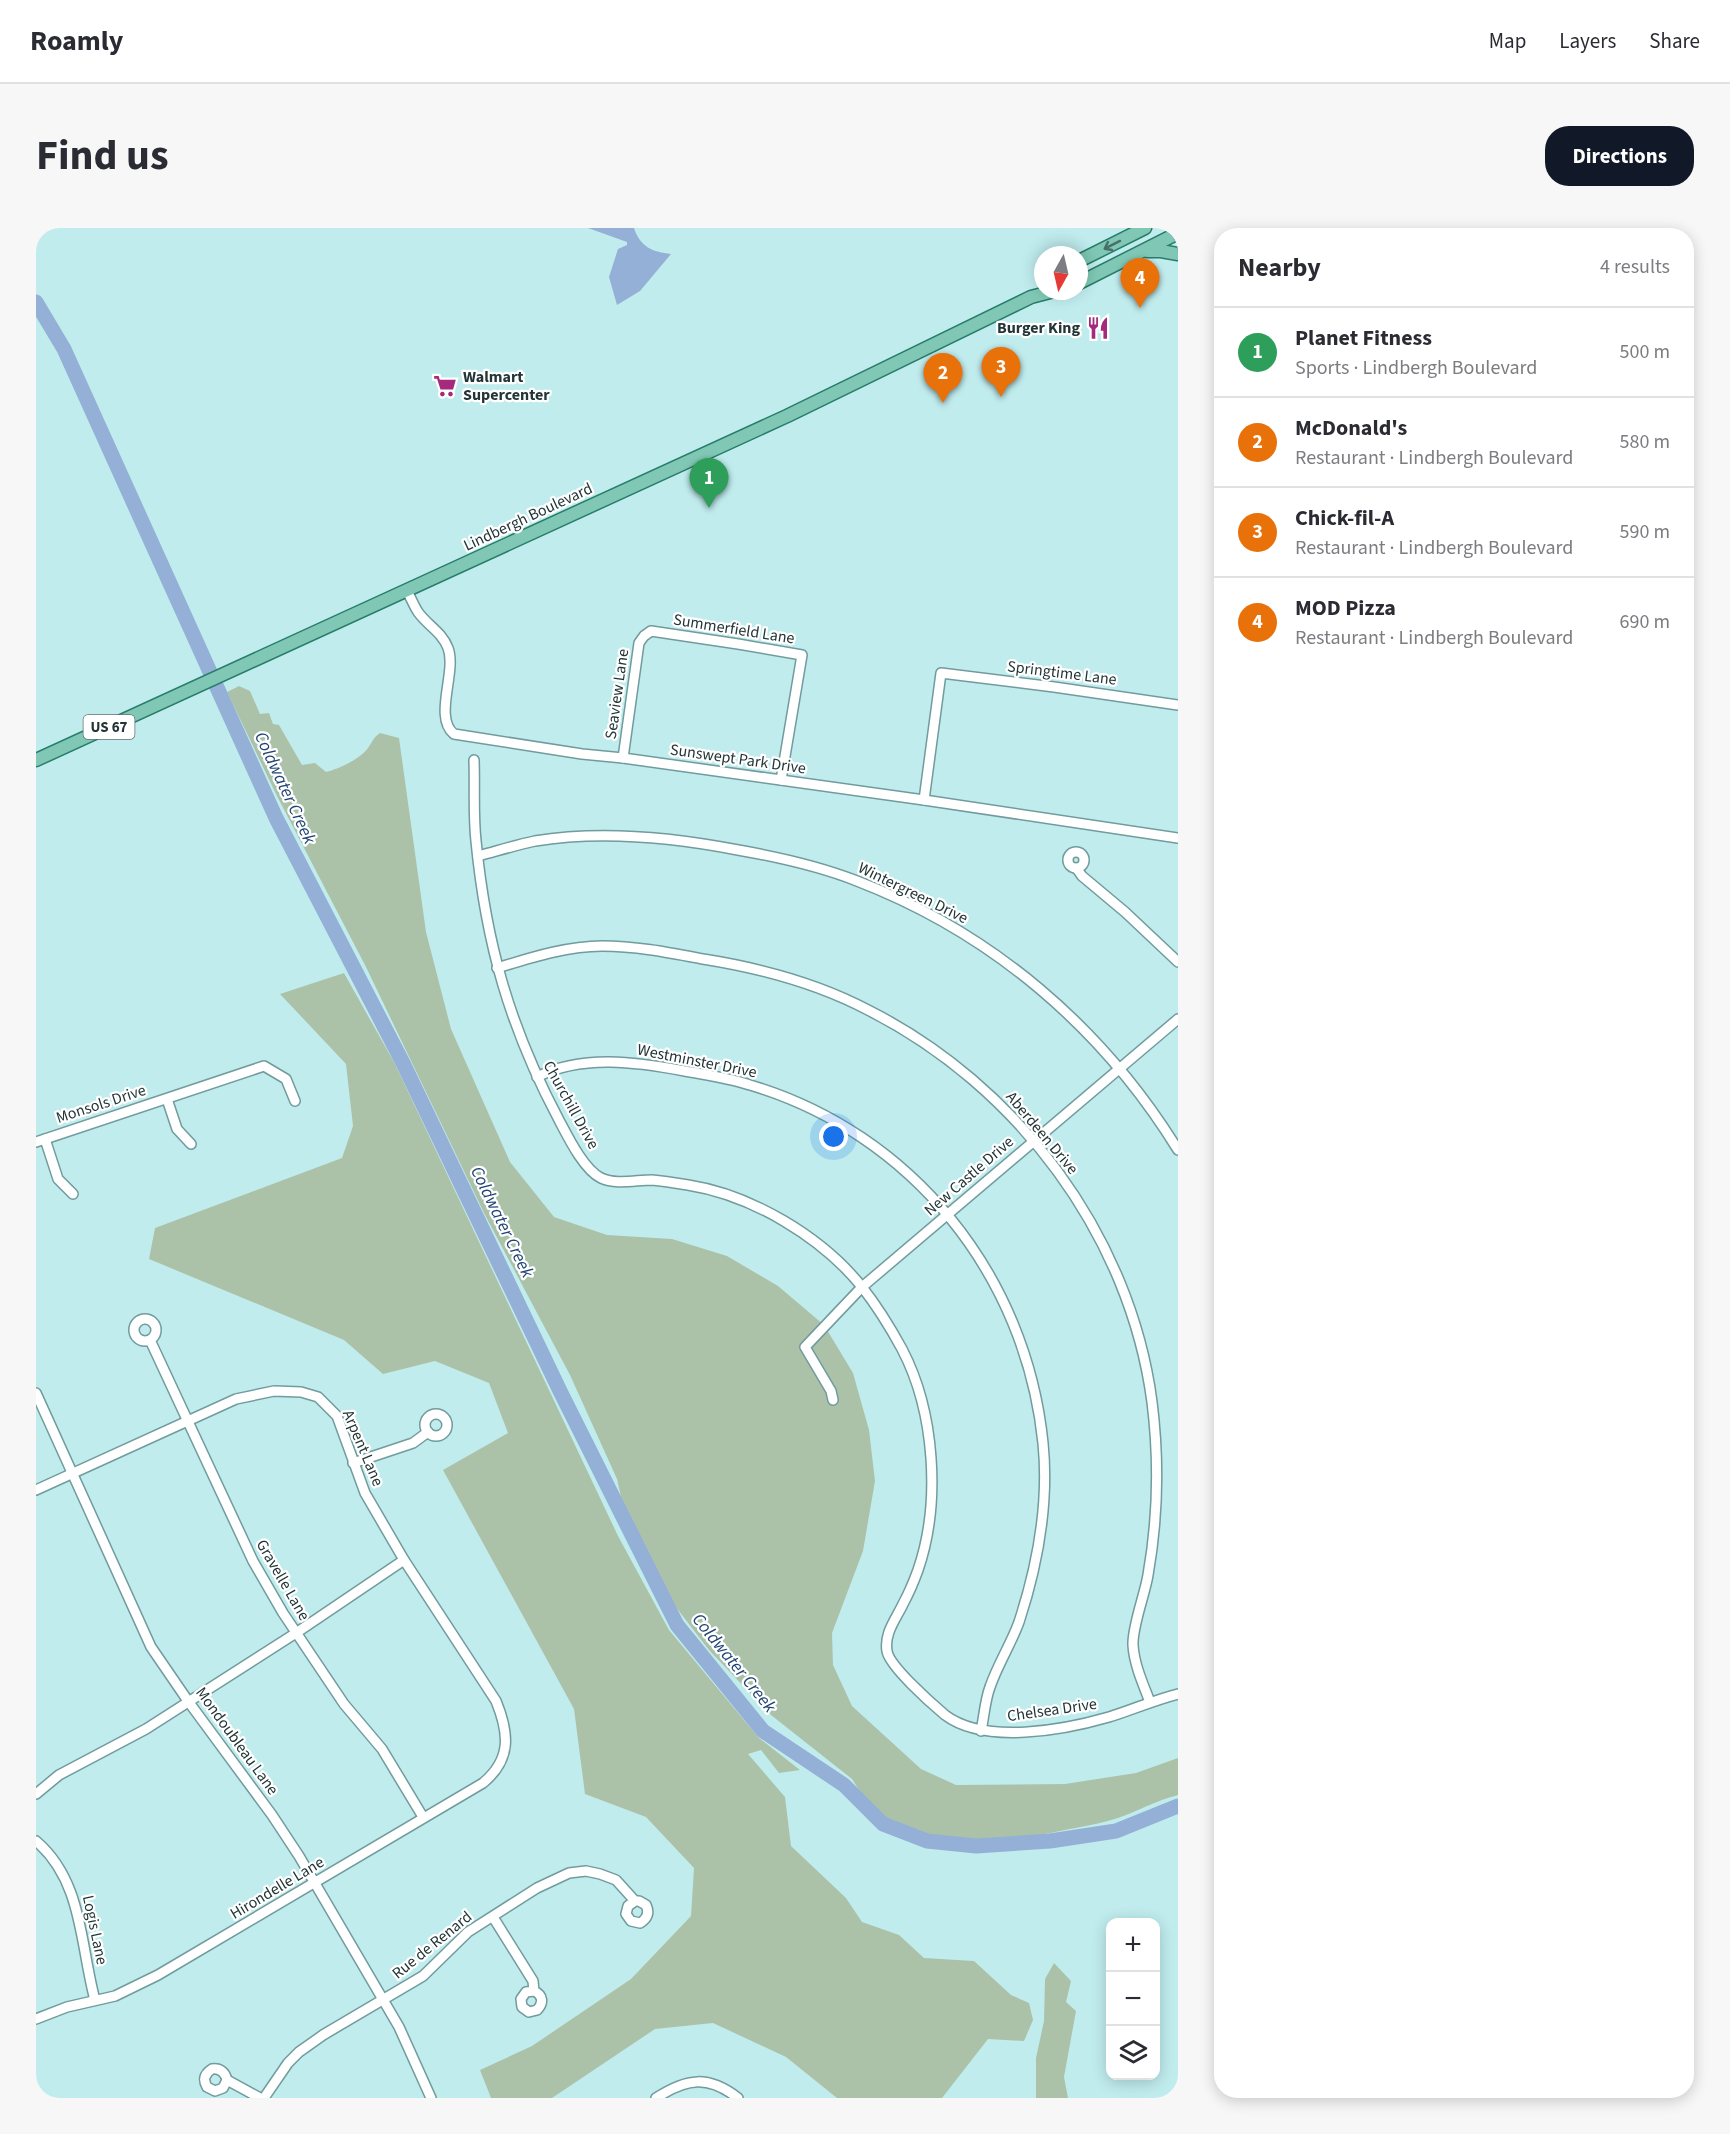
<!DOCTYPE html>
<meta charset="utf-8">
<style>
:root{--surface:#fff;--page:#f7f7f7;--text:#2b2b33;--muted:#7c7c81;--line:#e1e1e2;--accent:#111827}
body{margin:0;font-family:"Source Sans 3",sans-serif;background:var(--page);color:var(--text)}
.controls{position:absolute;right:18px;bottom:18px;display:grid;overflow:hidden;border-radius:12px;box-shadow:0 3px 15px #0003}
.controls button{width:54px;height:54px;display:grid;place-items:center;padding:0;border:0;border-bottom:2px solid var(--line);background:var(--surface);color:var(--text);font:30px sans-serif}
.compass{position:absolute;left:998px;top:18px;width:54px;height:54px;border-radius:50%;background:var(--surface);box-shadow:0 3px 15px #0003;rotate:188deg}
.you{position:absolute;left:798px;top:909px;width:21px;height:21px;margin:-15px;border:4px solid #fff;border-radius:50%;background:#1a73e8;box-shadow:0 0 0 9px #1a73e833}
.badge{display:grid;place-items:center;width:39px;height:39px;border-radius:50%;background:var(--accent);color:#fff;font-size:20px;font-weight:700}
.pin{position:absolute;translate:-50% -50px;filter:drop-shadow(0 2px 3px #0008)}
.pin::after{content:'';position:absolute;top:32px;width:21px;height:18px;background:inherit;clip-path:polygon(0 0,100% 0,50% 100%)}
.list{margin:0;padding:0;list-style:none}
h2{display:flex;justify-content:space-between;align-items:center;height:78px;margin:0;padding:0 24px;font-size:26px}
h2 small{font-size:20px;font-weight:400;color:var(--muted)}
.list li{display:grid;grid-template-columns:39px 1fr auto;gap:18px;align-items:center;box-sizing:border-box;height:90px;padding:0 24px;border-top:2px solid var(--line)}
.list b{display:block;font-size:22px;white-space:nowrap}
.list p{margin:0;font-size:20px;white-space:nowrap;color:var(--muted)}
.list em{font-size:20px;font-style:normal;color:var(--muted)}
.icon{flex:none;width:33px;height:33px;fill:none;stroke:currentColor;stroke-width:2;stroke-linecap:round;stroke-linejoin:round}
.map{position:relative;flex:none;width:1142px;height:1870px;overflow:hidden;border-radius:24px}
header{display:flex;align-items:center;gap:36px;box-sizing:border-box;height:84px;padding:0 30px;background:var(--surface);border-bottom:2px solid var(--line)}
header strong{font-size:28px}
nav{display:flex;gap:33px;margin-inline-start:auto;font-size:21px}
.intro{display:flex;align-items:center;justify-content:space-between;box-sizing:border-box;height:144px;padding:0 36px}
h1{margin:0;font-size:42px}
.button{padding:15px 27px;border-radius:24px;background:var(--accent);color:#fff;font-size:21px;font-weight:700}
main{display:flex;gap:36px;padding:0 36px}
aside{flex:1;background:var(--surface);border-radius:24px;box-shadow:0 3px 15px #0003}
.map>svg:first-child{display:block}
.green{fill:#acc2a8}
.water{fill:#95b0d6}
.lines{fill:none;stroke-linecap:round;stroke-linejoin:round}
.river{stroke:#95b0d6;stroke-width:15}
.minor-casing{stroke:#719b9d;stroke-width:12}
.major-casing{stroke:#287d69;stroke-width:15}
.minor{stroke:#fff;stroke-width:9}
.major{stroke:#80c8b5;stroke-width:12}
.oneway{stroke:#487069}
.labels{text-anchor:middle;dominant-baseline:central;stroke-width:4.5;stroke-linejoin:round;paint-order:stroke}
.shield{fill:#fff;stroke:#657272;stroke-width:1.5}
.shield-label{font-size:15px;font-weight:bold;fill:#233536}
.poi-label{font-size:16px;font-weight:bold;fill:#233536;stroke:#fff;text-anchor:end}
.street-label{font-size:16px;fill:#233536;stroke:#fff}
.water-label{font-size:18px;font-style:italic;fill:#204374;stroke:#fff}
</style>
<header>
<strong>Roamly</strong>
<nav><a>Map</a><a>Layers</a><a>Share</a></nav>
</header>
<div class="intro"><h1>Find us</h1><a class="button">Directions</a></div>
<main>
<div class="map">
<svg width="1142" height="1870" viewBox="0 0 1142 1870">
<rect width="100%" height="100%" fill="#c0ecee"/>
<g class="green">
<path d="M203,458L214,463L224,486L233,485L237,496L243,497L266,537L279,535L290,544C303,541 324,531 332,520C337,513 337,510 344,505L363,510L390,704L415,801L474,934L518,989L571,1007L636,1011L691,1028L742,1058L788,1097L817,1145L833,1202L839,1253L827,1323L796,1405L797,1437L816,1478L885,1541L920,1557L1029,1556L1100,1545L1142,1530V1567C1121,1572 1102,1583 1082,1590C1064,1596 1043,1599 1024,1603C947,1619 862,1630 816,1551L735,1487L673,1422L639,1378L587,1278L581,1251L534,1147L449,987L330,739L241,568L191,464Z"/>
<path d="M308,745L359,836L582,1308L633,1402L723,1510L764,1542L743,1545L725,1522L712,1526L749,1569L755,1618L810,1670L826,1694L863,1707L888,1730L938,1733L975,1767L993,1775L997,1792L988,1813L952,1811L906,1870H801L750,1829L677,1795L619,1801L516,1870H455L444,1842L496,1818L595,1751L655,1688L658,1640L610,1589L549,1566L538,1481L407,1242L472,1205L453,1155L399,1133L347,1146L308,1112L113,1031L119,1000L306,930L317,898L310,836L244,766Z"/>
<path d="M1018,1735L1035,1753L1030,1774L1040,1783L1028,1849L1032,1870H1000V1830L1008,1793L1009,1751Z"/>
</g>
<path class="water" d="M552,0H598C604,19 617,24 635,26L604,63L581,77L573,49L582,21L591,17V14Z"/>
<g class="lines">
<path class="river" d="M0,74L28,121L240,590L367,835L524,1163L641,1397L727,1503L808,1557L847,1596L891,1613L940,1618L1014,1613L1080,1603L1142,1578"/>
<g class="minor-casing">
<g id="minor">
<path d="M371,363C375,370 378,378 382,384C391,397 406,404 412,420C421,444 397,489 418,506L546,526L587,530L888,572L1142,610"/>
<path d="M587,530L603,415L608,408L615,403L702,416L766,427L745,552"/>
<path d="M438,532C439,559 437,586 440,613C450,716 474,800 523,892C532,909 548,942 565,950C580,957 600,952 616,952C628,953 640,955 652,957C716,967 786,1009 826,1059C841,1078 854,1099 866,1121C899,1184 905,1275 882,1342C878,1353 873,1365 867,1376C860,1391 848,1405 851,1423C853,1438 896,1476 909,1487C949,1517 1028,1502 1073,1489C1096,1482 1118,1472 1142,1466"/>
<path d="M888,572L905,445L1018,459L1142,477"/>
<circle cx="1040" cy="632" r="8"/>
<path d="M442,628C461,623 480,617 499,613C566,602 635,609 702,622C742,629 783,638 821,653C956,705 1066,799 1142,922"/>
<path d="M1041,641L1046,648L1089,684L1142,734"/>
<path d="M461,740C494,730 531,718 566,718C600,718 635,725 667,731C724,740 781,755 832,782C981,857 1094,1007 1116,1174C1123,1230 1122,1290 1112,1347C1109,1366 1096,1399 1097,1417C1098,1436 1107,1456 1114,1474"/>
<path d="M501,849C546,826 601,834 649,843C671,847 693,850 714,857C876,905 990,1047 1007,1215C1013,1275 1002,1336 983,1394C975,1416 962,1436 954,1459C949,1472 948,1489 945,1503"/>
<path d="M131,871L141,901L155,916"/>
<path d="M9,911L22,951L37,966"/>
<path d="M0,914L228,838L250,851L259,873"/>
<circle cx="109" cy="1102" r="11"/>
<path d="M114,1112L217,1333L247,1385L308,1476L346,1521L387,1589"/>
<path d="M0,1165L115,1419L152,1473L236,1587L263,1628L363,1799L395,1870"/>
<path d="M797,1172L795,1163L769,1119L826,1059L1142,791"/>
<circle cx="400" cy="1197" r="11"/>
<path d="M317,1235L377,1215L392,1204"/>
<path d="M0,1262L200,1171L238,1163L265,1164L282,1169L301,1188L329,1265L368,1332L460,1473C473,1505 476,1531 447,1555L122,1747L79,1768L31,1779L0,1791"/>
<path d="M0,1566L23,1547L110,1501L260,1405L368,1332"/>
<path d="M0,1613C47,1653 44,1717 59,1772"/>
<path d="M457,1689L497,1753L498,1763C507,1767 508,1775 501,1782L493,1784L486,1779L485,1771L490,1764L498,1763"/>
<path d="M191,1852L187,1860L179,1863L171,1859C167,1852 168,1846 176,1841C184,1840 189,1844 191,1852L224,1870"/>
<path d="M228,1870L252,1835L263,1824L287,1807L387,1748L432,1704L501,1660L533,1645L550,1643L564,1646L580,1652L599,1673H603L610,1677C614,1685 611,1691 604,1695L595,1693L590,1686L592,1678L599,1673"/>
<path d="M620,1870C651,1850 672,1847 702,1870"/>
</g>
</g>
<g class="major-casing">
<g id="major">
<path d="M1111,23H1125L1142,26"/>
<path d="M1043,33L1109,0"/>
<path d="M1043,55L1142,5"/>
<path d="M0,532L751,188L995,69L1018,63"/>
</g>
</g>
<use href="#minor" class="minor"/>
<use href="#major" class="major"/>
</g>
<defs><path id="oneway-shaft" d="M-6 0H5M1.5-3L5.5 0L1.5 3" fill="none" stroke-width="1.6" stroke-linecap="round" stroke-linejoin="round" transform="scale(1.5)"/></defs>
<use class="oneway" href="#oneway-shaft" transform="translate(1076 17) rotate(153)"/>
<defs>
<g id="restaurant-bare" transform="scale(1.8)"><path d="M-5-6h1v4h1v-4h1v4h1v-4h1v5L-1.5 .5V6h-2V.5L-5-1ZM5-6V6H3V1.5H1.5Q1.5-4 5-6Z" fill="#a52a7e" stroke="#fff" stroke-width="2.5" paint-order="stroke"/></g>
<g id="supermarket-bare" transform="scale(1.8)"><path d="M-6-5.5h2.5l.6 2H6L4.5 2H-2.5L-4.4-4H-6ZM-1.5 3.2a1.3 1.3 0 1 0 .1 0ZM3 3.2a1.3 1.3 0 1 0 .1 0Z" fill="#a52a7e" stroke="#fff" stroke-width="2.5" paint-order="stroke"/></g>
</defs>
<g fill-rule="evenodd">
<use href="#restaurant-bare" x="1062" y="100"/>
<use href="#supermarket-bare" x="409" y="158"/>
</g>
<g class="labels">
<rect class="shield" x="47.5" y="487" width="51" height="24" rx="4.5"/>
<g class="shield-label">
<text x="73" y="499">US 67</text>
</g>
<g class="poi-label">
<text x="1044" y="100">Burger King</text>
<text x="427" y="149" text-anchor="start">Walmart<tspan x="427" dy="18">Supercenter</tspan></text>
</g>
<g class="street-label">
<text transform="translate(492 289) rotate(-25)">Lindbergh Boulevard</text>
<text transform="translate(698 401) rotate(9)">Summerfield Lane</text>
<text transform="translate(1026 445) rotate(7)">Springtime Lane</text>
<text transform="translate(581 466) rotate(-82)">Seaview Lane</text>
<text transform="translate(702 531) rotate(8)">Sunswept Park Drive</text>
<text transform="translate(877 665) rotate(26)">Wintergreen Drive</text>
<text transform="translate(661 833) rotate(11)">Westminster Drive</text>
<text transform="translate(65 876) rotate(-18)">Monsols Drive</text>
<text transform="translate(535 877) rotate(61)">Churchill Drive</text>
<text transform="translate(1006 905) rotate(50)">Aberdeen Drive</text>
<text transform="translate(933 948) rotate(-41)">New Castle Drive</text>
<text transform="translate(327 1220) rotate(67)">Arpent Lane</text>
<text transform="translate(247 1352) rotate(60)">Gravelle Lane</text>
<text transform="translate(1016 1482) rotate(-8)">Chelsea Drive</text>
<text transform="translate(201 1513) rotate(54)">Mondoubleau Lane</text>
<text transform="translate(241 1660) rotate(-31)">Hirondelle Lane</text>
<text transform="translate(59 1702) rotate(78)">Logis Lane</text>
<text transform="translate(396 1717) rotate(-39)">Rue de Renard</text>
</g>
<g class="water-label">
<text transform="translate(249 560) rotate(65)">Coldwater Creek</text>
<text transform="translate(466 994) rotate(64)">Coldwater Creek</text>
<text transform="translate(698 1435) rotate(51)">Coldwater Creek</text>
</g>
</g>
</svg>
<div class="controls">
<button>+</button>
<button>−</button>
<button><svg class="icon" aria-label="layers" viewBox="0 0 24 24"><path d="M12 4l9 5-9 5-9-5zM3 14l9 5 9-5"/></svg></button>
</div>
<svg class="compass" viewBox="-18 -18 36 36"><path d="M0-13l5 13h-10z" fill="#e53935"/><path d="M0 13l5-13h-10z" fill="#7c7c81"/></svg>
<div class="you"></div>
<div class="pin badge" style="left:673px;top:280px;background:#2e9e5b">1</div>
<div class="pin badge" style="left:907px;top:175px;background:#e8710a">2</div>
<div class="pin badge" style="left:965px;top:169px;background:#e8710a">3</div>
<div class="pin badge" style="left:1104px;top:80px;background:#e8710a">4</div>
</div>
<aside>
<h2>Nearby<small>4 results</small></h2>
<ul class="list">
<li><span class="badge" style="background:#2e9e5b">1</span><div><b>Planet Fitness</b><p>Sports · Lindbergh Boulevard</p></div><em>500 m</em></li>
<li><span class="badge" style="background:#e8710a">2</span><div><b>McDonald's</b><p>Restaurant · Lindbergh Boulevard</p></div><em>580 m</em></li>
<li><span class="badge" style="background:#e8710a">3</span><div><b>Chick-fil-A</b><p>Restaurant · Lindbergh Boulevard</p></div><em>590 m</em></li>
<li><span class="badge" style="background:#e8710a">4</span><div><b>MOD Pizza</b><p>Restaurant · Lindbergh Boulevard</p></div><em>690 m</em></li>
</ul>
</aside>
</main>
